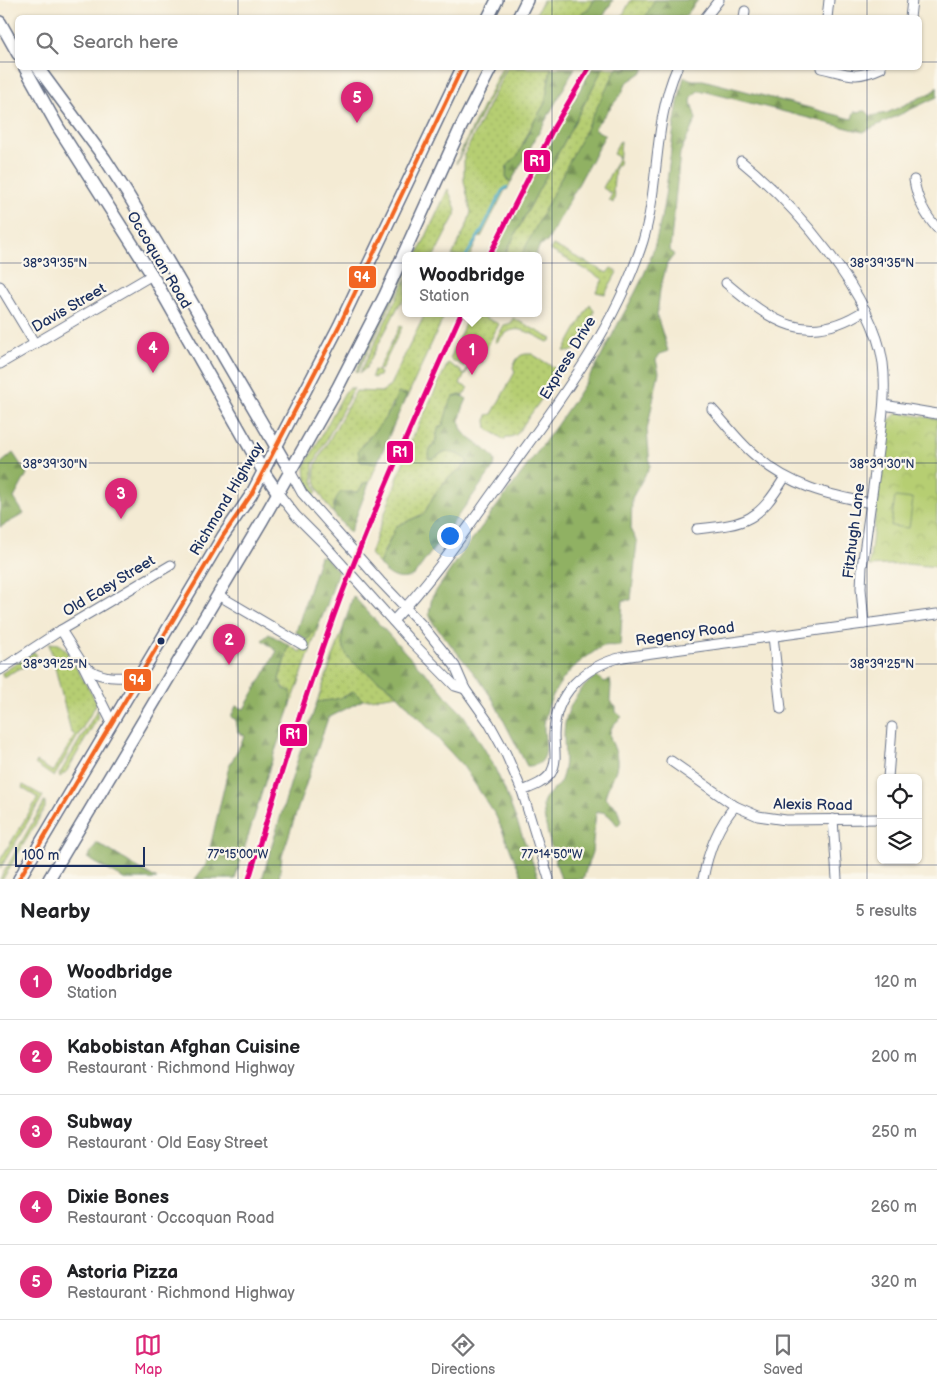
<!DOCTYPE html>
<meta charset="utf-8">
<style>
:root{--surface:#fff;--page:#f6f6f6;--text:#202124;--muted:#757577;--line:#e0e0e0;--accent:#db2777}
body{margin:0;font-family:"Balsamiq Sans",sans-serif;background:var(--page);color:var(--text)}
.controls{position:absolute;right:15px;bottom:15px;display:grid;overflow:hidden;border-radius:8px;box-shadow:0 1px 4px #0004}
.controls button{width:45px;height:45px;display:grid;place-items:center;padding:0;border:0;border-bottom:1px solid var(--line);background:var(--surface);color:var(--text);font:25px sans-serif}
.scale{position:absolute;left:15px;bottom:12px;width:130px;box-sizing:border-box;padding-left:5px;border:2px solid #1b2f5e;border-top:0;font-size:14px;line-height:18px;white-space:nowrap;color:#1b2f5e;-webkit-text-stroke:4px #fbf7ec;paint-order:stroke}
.you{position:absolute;left:449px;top:535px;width:18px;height:18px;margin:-12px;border:4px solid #fff;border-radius:50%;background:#1a73e8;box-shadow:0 0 0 8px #1a73e833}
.badge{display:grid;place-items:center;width:32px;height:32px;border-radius:50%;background:var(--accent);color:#fff;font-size:16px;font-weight:700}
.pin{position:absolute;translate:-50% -41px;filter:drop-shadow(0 1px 2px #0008)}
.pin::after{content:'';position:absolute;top:26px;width:18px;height:15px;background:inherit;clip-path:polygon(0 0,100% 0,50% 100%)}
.popup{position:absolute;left:402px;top:252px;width:140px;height:65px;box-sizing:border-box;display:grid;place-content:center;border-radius:8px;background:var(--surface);filter:drop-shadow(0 1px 4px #0005);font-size:16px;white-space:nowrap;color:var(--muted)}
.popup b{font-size:19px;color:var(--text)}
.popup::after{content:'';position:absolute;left:50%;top:100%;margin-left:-10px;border:10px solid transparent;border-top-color:var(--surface)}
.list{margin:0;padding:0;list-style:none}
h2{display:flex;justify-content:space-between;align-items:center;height:65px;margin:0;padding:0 20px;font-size:21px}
h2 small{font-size:16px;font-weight:400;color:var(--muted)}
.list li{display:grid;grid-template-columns:32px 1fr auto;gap:15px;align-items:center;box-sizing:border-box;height:75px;padding:0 20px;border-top:1px solid var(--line)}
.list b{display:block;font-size:19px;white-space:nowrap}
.list p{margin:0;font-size:16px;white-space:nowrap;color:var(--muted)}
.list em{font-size:16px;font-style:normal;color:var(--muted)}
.icon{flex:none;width:28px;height:28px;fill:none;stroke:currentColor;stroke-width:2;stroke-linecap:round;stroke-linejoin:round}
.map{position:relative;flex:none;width:937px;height:879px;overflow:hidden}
.search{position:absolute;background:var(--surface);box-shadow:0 1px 4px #0004;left:15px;right:15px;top:15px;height:55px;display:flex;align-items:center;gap:12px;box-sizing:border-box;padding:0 18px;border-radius:8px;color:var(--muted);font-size:19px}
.sheet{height:440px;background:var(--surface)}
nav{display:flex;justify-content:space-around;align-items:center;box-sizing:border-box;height:70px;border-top:1px solid var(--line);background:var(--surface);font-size:14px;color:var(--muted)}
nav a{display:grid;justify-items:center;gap:2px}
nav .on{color:var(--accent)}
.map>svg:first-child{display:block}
.grass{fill:url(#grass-dots);stroke:#687e68}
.forest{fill:url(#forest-firs);stroke:#567061}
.park{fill:url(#park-crowns);stroke:#687e68}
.pitch{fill:#b6ce72;stroke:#687e68}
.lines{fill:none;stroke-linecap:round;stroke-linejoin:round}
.stream{stroke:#50aecf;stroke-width:2.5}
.minor-casing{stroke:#677187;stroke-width:11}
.major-casing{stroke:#677187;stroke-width:14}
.minor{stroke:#fff;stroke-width:9}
.major{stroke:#fff;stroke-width:11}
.bus-1-casing{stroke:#fbf7ec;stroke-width:8}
.bus-1{stroke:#f26522;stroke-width:4}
.rail-1-casing{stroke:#fbf7ec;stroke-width:9}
.rail-1{stroke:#e5007d;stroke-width:5}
.ticks{fill:none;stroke:#1b2f5e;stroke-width:1;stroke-opacity:0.45}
.bus-dot{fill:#1b2f5e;stroke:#fbf7ec;stroke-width:2}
.labels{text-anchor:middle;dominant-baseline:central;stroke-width:4.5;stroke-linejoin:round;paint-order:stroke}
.street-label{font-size:15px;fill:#1b2f5e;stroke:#fbf7ec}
.ticks-label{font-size:12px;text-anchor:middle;fill:#1b2f5e;stroke:#fbf7ec;stroke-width:4.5;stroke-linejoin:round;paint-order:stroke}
.line-badge{stroke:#fbf7ec;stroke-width:2}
.badge-label{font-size:14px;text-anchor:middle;font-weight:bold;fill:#fff}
</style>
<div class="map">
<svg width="937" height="879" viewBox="0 0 937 879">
<defs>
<pattern id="grass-dots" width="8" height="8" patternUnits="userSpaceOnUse" patternTransform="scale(1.25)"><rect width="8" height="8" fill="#b6ce72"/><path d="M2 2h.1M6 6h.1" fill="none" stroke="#9cb165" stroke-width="1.8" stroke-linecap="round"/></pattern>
<pattern id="forest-firs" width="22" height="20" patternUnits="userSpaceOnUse" patternTransform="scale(1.25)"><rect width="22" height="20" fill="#90b164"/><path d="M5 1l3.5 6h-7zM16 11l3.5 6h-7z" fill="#759056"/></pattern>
<pattern id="park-crowns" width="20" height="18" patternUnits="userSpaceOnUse" patternTransform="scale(1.25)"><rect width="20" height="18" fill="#b6ce72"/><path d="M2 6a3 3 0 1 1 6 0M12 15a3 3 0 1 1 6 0" fill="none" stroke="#9cb165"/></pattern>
</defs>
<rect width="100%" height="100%" fill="#fbf7ec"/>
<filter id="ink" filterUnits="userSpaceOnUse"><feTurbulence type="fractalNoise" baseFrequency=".02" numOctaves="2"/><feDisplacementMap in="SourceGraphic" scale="10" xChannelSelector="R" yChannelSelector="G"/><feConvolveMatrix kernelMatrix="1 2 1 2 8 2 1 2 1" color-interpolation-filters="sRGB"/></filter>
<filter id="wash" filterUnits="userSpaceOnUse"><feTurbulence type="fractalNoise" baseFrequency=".0096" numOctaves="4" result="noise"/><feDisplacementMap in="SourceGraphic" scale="20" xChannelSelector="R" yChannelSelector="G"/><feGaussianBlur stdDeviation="1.12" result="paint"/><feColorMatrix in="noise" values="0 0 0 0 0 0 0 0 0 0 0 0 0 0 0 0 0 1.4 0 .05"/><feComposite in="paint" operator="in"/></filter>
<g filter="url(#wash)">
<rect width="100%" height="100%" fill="#f4ebd4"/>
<g class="grass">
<path d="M543,0H594C587,24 553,17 534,18Z"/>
<path d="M631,0H667L657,17L621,18Z"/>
<path d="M502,68H505L456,164L462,149Z"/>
<path d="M507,68H551L545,103L532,125L518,155L507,166L506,170L507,180L511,182L507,190H505L481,237L478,238L470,256H452L467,225L471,212L464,181V155Z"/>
<path d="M603,68H629L522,256H504Z"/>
<path d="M621,141L619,164L615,167L613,191L615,195L613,203L609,200L612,194L603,188L619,157L613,154L619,142Z"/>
<path d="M448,189L456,209L455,215L434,256H417Z"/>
<path d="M553,245L607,273L611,268L617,272L605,294L596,292L603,279L550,250Z"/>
<path d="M406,270V274L400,286L357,373L356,371Z"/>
<path d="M406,279V297L399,305L366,368L360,373Z"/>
<path d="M590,304L594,311L593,317L577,348L570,352L564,351Z"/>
<path d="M425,314H445L403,406V404L407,394L392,404L384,421L363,444L360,461L377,464L369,483H364L358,492H348L334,504L333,513C322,498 311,483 316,464L356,391L381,392L389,387Z"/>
<path d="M469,314H477L499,324L483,355H480L475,353L470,355L464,366L450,359Z"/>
<path d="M513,318L552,339L548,342C527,332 514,320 497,342H495L504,325L511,323Z"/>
<path d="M400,326L402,327L381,370L379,369L377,371L380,373L379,376L373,378L372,376L374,370L377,371Z"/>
<path d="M527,354H532L556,369L554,372L555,380L516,435L510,437H506L504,440L487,428L486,421L487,415L492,414L515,372L513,367C516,360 519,354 527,354Z"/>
<path d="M473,358L481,360V362L473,359L460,384L468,388L463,396L460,395L443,425L436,435V440L428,454L433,459L444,452C453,453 464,454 468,463L447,479L434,495L424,514C394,525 390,536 379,564L370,554L414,433H415L448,363L461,371V373L464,375Z"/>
<path d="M350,388H354L313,465V479L317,493L314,495L306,482L305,466L341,399L345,392Z"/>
<path d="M321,619L290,708L291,695L281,684L279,679L289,645L300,652C307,640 315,631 321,619Z"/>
<path d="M343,629C340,666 377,674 398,695L363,700L353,691C343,700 330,700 317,702Z"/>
<path d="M49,643L58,644L65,649L97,703L54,777L35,764L37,762L53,772L75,735L71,732Z"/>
<path d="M34,652L37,655L33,657V662C23,668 13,671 3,677L2,673Z"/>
<path d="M98,709L97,719L67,771L60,777L59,775Z"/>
<path d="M23,785L43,796L0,869V860L38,798L22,788Z"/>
<path d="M45,801V808L3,879H0Z"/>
</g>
<g class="forest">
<path d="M594,0H613L603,17H577L589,9Z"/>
<path d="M655,0H698L685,17H645Z"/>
<path d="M551,68H575L511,182L507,180L506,176L507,166L518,155L532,125L545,103Z"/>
<path d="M592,68H603L504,256H493L543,156Z"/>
<path d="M617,68H644V71L626,83L622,93L595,127L596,130L605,135L547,242L540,245L535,256H521Z"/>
<path d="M684,77L693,80H703L852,119L854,112L866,111L871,116L887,113L934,91L937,86V97L863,132L703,91H698L692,96L691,102L696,119L680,153L670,250L674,255L667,264L660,290L657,316L668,351L660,354L656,360L659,372L647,430L650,466L632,498L631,531L637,542L631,600H623L620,646C615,646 609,645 604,646C600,647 595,651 591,654C566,670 548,694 544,725C543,735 549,750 543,759C540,765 533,766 527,766L493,700L481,682L433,623L429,614L432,597C484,518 547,446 596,366C604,352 611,337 619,322C629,304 640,285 648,265C671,205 667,139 684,77Z"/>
<path d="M398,393L407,394L377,464L360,461L358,451C373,431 390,418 398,393Z"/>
<path d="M460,395L467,399C448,438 472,434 493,457L495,461L494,467L415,574C401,584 388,576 379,564L396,526L424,514L434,495L447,479L468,463C465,454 453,453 444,452L433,459H429L428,454L436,440L438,428L443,425L449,404L453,397Z"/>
<path d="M13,453L27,474L14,498L24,514L0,527V464Z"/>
<path d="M366,482L369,483L350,533L333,513C334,504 335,498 341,492H358L364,483Z"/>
<path d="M320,556L325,557L338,571C330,594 324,623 307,640L296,632Z"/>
<path d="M353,596L418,666L434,681L450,701L463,714L491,760L504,788L539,879H523L496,816L463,766L392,689L364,671L349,659L345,652L342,642L343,629Z"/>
<path d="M269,634L289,645L279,679L284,689L291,691L290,708L270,766L235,879H195L206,865L229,766L245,736L238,732L236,720L231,717L236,706L244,709L277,651L262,640Z"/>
<path d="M596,676L605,682L610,679L611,685L610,701L616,707V712L622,717C597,736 619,742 617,765C615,777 607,786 605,798L617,808L621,821L618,826C612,819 607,810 596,812L592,852L583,879H561C555,860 543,823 543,804C544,794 557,790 561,780C567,765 564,751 564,735C564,711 577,690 596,676Z"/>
<path d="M353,691L363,700L328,718L282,856L279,879H262L298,758L317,702C330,700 343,700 353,691Z"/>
<path d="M97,843L157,879H124L87,858Z"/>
</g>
<path class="park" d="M901,413L937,419V567L906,564L869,566L887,422L896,414Z"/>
<path class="pitch" d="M895,497L913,499L909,528L891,526Z"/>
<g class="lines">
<path class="stream" d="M466,256L481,232L502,191L507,187"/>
</g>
</g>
<g filter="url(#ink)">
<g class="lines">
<g class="minor-casing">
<g id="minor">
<path d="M705,18L719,0"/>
<path d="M744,18L745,11"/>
<path d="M827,18L829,0"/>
<path d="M910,18L912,0"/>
<path d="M821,68C848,74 855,80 881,68"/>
<path d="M741,161C794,204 873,294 883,363C887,395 881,427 877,458C872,494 867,531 862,567L861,588L864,624"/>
<path d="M914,180C917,199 924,214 937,228"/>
<path d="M726,283C772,322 807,348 865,310"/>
<path d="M0,286L35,344"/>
<path d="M0,364L152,275"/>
<path d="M884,405L937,414"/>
<path d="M712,409C727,425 740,444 757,457C790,486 828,495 871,503"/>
<path d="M290,471L302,493L380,581L422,625L455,666L465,689L489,723L506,754L522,791L549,879"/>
<path d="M278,493L296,516L322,542L408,638L455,686L465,689"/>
<path d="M697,529C748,524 758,521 785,477"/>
<path d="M218,595L303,645"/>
<path d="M393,621C433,579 465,531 499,484C554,408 614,332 643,241C660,184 653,122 677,68"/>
<path d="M61,630L82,663L112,723"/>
<path d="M773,636L781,709"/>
<path d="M86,667C101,680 120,677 139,677"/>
<path d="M0,670L61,630L171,565"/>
<path d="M671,761L735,806L758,816L786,820L881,819"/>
<path d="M888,778L892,727"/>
<path d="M522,791C532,787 544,783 551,773C558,761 554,748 554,735C554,693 585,666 623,657L937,614"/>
<path d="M833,819L837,879"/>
<path d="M703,879C708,852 717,827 735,806"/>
</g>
</g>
<g class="major-casing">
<g id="major">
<path d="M488,18L497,0"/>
<path d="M518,18L527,0"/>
<path d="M0,22L18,54"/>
<path d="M25,68L58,127L152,275L263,471L278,493"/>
<path d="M38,68L105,159L127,193L169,263L290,471"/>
<path d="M19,879L223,536L251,495L339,326L462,68"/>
<path d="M49,879L262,521L338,387L385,295L461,127L491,68"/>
</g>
</g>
<use href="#minor" class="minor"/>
<use href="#major" class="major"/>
<g class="bus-1-casing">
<path id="bus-1" d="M19,879L223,536L251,495L339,326L462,68"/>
</g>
<use href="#bus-1" class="bus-1"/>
<g class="rail-1-casing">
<g id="rail-1">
<path d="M489,256L554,127L589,68"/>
<path d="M249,879C277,785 306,691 340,599C377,502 419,408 461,314"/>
</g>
</g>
<use href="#rail-1" class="rail-1"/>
</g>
</g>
<path class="ticks" d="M238,0V18M552,0V18M867,0V18M0,62H18M920,62H937M238,68V879M552,68V879M867,68V879M0,263H937M0,463H937M0,664H937M0,865H937"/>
<circle class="bus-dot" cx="161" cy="641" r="4.5"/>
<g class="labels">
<g class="street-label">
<text transform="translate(159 260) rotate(59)">Occoquan Road</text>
<text transform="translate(69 308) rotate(-30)">Davis Street</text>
<text transform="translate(568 358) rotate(-59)">Express Drive</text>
<text transform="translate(227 499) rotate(-59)">Richmond Highway</text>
<text transform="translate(854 531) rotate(-83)">Fitzhugh Lane</text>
<text transform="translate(109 586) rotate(-31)">Old Easy Street</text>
<text transform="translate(685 634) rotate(-8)">Regency Road</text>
<text transform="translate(813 805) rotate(1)">Alexis Road</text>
</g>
</g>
<g class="ticks-label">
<text x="55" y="267">38°39'35"N</text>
<text x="882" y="267">38°39'35"N</text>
<text x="55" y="468">38°39'30"N</text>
<text x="882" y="468">38°39'30"N</text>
<text x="55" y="668">38°39'25"N</text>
<text x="882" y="668">38°39'25"N</text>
<text x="238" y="858">77°15'00"W</text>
<text x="552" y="858">77°14'50"W</text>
</g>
<g class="line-badge">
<rect x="523" y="149" width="28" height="24" rx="5" fill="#e5007d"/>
<rect x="348" y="265" width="29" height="24" rx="5" fill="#f26522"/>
<rect x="386" y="440" width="28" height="24" rx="5" fill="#e5007d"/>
<rect x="123" y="668" width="29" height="24" rx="5" fill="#f26522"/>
<rect x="279" y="723" width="29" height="24" rx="5" fill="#e5007d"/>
</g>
<g class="badge-label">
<text x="537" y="166">R1</text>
<text x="362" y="282">94</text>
<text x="400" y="457">R1</text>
<text x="137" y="685">94</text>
<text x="293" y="739">R1</text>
</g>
</svg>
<div class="controls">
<button><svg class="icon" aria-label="locate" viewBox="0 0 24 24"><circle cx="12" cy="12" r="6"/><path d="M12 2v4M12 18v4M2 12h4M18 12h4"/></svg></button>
<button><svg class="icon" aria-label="layers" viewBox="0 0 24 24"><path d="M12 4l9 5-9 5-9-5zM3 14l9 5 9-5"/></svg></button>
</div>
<div class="scale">100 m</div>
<div class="you"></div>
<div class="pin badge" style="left:472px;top:375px">1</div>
<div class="popup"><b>Woodbridge</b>Station</div>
<div class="pin badge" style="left:229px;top:665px">2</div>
<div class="pin badge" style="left:121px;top:519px">3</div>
<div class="pin badge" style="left:153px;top:373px">4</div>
<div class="pin badge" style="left:357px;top:123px">5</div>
<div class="search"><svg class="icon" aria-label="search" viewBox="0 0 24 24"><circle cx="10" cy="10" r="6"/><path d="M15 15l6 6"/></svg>Search here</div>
</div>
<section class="sheet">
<h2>Nearby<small>5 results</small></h2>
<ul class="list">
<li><span class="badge">1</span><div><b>Woodbridge</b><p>Station</p></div><em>120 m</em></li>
<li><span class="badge">2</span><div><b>Kabobistan Afghan Cuisine</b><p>Restaurant · Richmond Highway</p></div><em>200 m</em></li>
<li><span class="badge">3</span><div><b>Subway</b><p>Restaurant · Old Easy Street</p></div><em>250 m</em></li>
<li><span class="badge">4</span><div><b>Dixie Bones</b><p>Restaurant · Occoquan Road</p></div><em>260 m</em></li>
<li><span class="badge">5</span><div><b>Astoria Pizza</b><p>Restaurant · Richmond Highway</p></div><em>320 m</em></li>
</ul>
</section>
<nav>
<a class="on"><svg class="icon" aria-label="map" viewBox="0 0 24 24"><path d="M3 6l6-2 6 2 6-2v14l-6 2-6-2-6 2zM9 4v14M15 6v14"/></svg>Map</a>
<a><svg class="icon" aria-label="directions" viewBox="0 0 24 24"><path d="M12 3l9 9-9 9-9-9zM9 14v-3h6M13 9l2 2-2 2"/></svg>Directions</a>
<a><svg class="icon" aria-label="saved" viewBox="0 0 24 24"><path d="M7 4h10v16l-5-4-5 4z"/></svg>Saved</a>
</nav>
